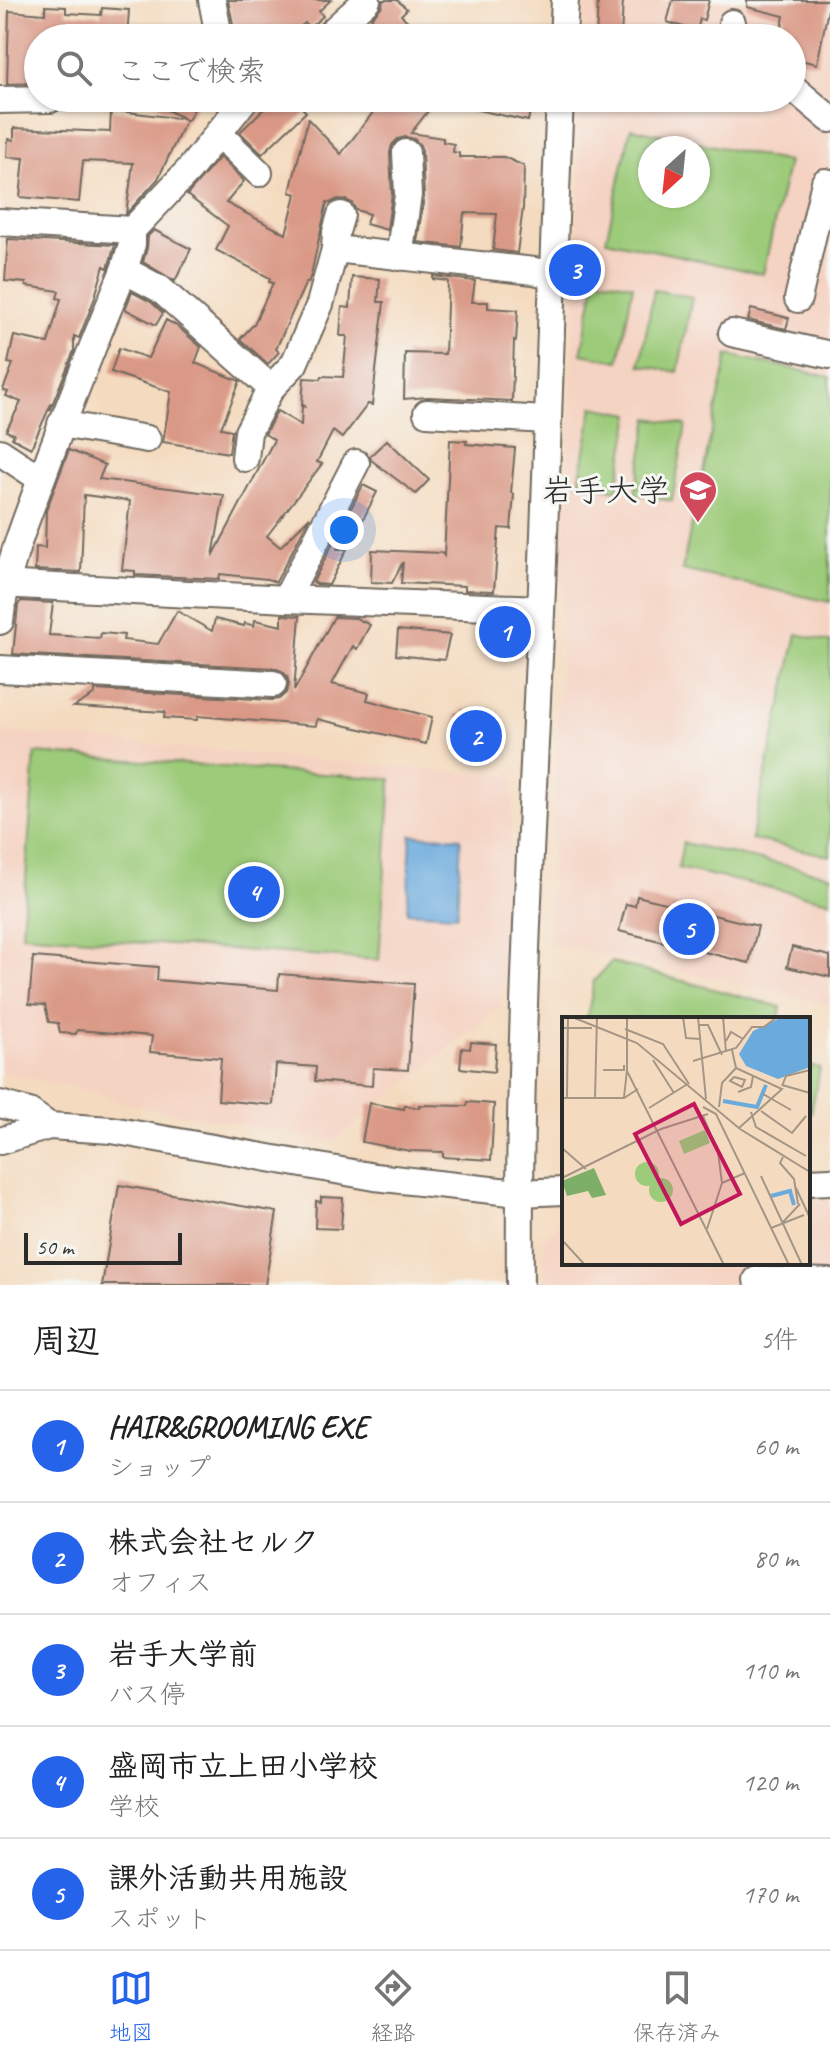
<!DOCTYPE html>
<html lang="ja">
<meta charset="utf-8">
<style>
:root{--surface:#fff;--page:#f2f2f2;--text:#222;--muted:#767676;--line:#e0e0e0;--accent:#2563eb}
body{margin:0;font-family:Caveat,"Klee One",sans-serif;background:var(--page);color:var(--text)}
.compass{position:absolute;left:638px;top:136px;width:72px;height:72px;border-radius:50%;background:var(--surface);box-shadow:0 2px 6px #0004;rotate:207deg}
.scale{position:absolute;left:24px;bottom:20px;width:158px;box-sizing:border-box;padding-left:8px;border:4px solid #2b2b2b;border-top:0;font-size:22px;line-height:28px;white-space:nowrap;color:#2b2b2b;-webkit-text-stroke:6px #f6f6f2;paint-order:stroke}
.you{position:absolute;left:344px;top:530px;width:28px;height:28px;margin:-20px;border:6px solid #fff;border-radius:50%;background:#1a73e8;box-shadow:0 0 0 12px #1a73e833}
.badge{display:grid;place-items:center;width:52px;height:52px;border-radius:50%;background:var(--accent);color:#fff;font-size:26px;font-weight:700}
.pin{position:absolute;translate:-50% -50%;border:4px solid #fff;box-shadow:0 2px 8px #0006}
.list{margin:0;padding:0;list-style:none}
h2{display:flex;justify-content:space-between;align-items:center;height:104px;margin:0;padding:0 32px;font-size:34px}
h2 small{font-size:26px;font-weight:400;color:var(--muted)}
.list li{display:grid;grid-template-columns:52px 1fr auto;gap:24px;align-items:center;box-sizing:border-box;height:112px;padding:0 32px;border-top:2px solid var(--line)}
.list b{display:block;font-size:30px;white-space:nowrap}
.list p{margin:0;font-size:26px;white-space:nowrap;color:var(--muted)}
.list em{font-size:26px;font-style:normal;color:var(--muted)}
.icon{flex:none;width:44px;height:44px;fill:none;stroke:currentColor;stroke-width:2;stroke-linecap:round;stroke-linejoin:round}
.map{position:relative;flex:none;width:830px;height:1285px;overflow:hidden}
.search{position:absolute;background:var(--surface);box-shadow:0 2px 6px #0004;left:24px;right:24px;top:24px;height:88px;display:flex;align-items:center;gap:20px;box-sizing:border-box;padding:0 28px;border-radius:44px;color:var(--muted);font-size:30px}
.sheet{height:664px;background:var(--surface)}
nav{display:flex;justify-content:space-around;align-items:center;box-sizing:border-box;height:112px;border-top:2px solid var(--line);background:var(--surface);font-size:22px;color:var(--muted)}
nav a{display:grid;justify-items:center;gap:4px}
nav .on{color:var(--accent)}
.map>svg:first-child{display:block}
.built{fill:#f5d3c2;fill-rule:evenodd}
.green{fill:#9ccb79;stroke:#647b52;stroke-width:2;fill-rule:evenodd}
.water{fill:#6aaadd;stroke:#4a6a84;stroke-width:2}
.building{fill:#da9986}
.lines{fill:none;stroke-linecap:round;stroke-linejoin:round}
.minor-casing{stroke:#71695f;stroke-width:30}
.minor{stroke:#fff;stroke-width:26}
.labels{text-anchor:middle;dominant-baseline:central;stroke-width:6;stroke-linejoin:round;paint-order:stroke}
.poi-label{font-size:32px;fill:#2b2b2b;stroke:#f6f6f2;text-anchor:end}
.inset-river{fill:none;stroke:#6aaadd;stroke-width:4}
.inset-road{fill:none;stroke:#a49584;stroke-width:2}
.view{fill:#c2185b;fill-opacity:0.15;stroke:#c2185b;stroke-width:4}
.inset-edge{fill:none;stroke:#2b2b2b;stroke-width:4}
</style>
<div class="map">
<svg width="830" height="1285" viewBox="0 0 830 1285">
<rect width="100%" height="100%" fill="#f6f6f2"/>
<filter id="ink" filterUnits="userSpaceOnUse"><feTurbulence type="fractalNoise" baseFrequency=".0125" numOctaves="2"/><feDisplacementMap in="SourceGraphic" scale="16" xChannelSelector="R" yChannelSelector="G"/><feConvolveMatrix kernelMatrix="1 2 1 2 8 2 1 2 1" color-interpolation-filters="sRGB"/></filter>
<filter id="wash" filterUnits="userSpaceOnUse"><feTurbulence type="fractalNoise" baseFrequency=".006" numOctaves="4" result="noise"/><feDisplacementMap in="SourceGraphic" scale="32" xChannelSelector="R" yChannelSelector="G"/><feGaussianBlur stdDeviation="1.8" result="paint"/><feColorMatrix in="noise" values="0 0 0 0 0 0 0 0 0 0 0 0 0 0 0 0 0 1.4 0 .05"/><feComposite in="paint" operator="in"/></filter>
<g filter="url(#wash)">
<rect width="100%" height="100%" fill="#f4dbc0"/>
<g class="built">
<path d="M586,0H830V1004L549,943L582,98H792V38H584ZM650,148H698V196H650Z"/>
<path d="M0,731L514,777L501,1007L334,1141L119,1103L100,1093L0,1073Z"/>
<path d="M808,1199H830V1285H546L544,1240L564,1220V1263H808Z"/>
</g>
<g class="green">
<path d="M631,128L788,162L763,274L606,240ZM650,148H698V196H650Z"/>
<path d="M596,278L633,285L619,361L581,354Z"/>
<path d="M654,290L692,297L678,372L640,365Z"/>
<path d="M728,355L830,377V602L682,570Z"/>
<path d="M593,407L631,414L617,490L579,483Z"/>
<path d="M649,418L686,425L672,501L635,494Z"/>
<path d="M797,634L830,642V856L751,839Z"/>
<path d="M35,753L391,779L379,960L22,934Z"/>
<path d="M683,843L830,875V901L678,868Z"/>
<path d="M611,962L781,1007L779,1019H587L594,981Z"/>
<path d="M808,1065L820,1068L811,1113H808Z"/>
</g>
<path class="water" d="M411,835L461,838L457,915L407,912Z"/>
<g id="blocks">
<g class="building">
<path d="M228,0H331L319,11L323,16L309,28L305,23L285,38H229L233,24Z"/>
<path d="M383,0H397L407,9L401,15L417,30L409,38H393L371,18L382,6Z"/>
<path d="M598,0H623L621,38H596Z"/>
<path d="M673,0H709L704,20L700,19L697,31L667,22Z"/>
<path d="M747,0H830L817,64L792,58V38H780L784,16L747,7Z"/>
<path d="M45,6L66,7V13L101,15L102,8L129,10L127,38H38V83L7,84L9,11L45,14Z"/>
<path d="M144,98H200L188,120H186L158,179L126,214L133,163L83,161L79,202L20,197L24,158L7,157L8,139L14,140V128L110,132L111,110L185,119Z"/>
<path d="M275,98H293L306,112L262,154L240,132Z"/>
<path d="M384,98H411L428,111L411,133L443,138V142L454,144L453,152L459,153V157H504L524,166L523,208L517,253L493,250L497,214L464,213L461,247L417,242L424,197L422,151L420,145L414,139L406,137L398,139L392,145L390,153L392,194L387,230L366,224L369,214L356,210L352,203L346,200L338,199L330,203L327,202L311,275L308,283L306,282L276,349L279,352L268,364L240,339L254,324L273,283L269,282L270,278L216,250L228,226L187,195L220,157L244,181L226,203L286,234L296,194L290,192L308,119L341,154Z"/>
<path d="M456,98H533L528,121L455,105Z"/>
<path d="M154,230L191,249L175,281L143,262L147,248L148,236Z"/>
<path d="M8,239L115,245L108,268L104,266L94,300L79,338L74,336V351L50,410L51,404L31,448L12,438L14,434L6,431L21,402L6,396L8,392L3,390L13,364L8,363L14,336L48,343L61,299L57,298L59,291L26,286V283L5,281Z"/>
<path d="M433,276L475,281L472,302H488V308L518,310L516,341L514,340L512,401L428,397L404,399L405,353L445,354L448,281L433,279Z"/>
<path d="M352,277L380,279L378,302H384L372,405L368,404L342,438L333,431L317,462L322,464L267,536L280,547L310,517L276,582L267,579L220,574L219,579L135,575V571L122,570L130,501L84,495L81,572L35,570L36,547L45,548L46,511L69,450L105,465L99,479L224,495L213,556L274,440L265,434L277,411L301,425L302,406L306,407L302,404L304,378L321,379L322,376L343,377L347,336H340L342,307L350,308Z"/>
<path d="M132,292L151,302L163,313L156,325L125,309Z"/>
<path d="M751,309L789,318L786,329L748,320Z"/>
<path d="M166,320L177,326L201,347L195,363L240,381L221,428L232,430L229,453L163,442L171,392L111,372L119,348L148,358Z"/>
<path d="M387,440L429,480L416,494L371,460L370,456Z"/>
<path d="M450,440L467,441L466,444L515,448L511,493L514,494L511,529L499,528L494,591L465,590V586L401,583L403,562L392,583L371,582L372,550L442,553L444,556Z"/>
<path d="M363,485L377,492L351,543L336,549H347L329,585L317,584L313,582Z"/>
<path d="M21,601L53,603L49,635L100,638L101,633L124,635L123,640L158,644L177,611L212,631L215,619L244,626L245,623L254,626L255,620L282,626V615L300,616L294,691L334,617L356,618L370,625L357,649L353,646L332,684L369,693L367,700L432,717L426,744L317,719L316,726L198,716L197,720L164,718L165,712L74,707L95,694V690L272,700L279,699L286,693L289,684L287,676L282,671L274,668L13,654L18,605Z"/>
<path d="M485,623L508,624L512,628L510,654L482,651Z"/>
<path d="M398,630L450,635L444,660L396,655Z"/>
<path d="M462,710H485L484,754H460V748H456V714H462Z"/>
<path d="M637,896L758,926L749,963L619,931L626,904L635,906Z"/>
<path d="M792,947L830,956V977L787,967Z"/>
<path d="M33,957L158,967L157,980L278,990L279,974L414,984L408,1070L373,1068L372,1086L315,1081L316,1067L276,1064L273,1105L218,1100L221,1058L150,1052L152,1036L77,1030L76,1034L60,1033L58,1023L49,1022L45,1005L29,1004Z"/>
<path d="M471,1042L496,1044L494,1072L460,1068L462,1048L470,1049Z"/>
<path d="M468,1102L494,1104L491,1160L443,1157V1152L410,1151L362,1142L369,1103L404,1109L405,1105L419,1108V1105L467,1106Z"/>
<path d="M119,1185L277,1212L265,1285H102Z"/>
<path d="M321,1197L343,1198L341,1229L315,1228L316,1201L321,1202Z"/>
</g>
</g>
</g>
<g filter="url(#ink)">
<use href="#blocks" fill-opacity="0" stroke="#71695f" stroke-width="2"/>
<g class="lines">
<g class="minor-casing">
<g id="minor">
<path d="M212,0L217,26"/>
<path d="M732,23L735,38"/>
<path d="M325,38L367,0"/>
<path d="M563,38L565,0"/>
<path d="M792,87L830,119"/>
<path d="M0,100L50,99"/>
<path d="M218,133L259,173"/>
<path d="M0,222L132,230"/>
<path d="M335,249L336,232L341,215"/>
<path d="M399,257L408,195L406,153"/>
<path d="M124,270L160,289L271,388L294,364L320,304L335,249L534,271L552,275"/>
<path d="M798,299L825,182L830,183"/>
<path d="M732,333L830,355"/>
<path d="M427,413L547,420"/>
<path d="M61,424L147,439"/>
<path d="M0,452L41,479"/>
<path d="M245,458L248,432L271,388"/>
<path d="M0,584L286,599L541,609"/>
<path d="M286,599L356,463"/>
<path d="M0,621C5,571 25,522 43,475C68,406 96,338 124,270L132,244V230L190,169L246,98"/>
<path d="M0,669L273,684"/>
<path d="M0,1104L29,1112L49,1126"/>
<path d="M0,1141L49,1126L112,1130L375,1177L519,1193L564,1191"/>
<path d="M808,1182L830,1181"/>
<path d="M757,1280L830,1282"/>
<path d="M520,1285C518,1061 531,837 541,613C548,441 552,270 560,98"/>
</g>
</g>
<use href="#minor" class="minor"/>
</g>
</g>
<defs>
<g id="university-pin" transform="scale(2)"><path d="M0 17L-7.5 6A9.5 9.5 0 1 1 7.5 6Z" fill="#d1495b" stroke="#f6f6f2"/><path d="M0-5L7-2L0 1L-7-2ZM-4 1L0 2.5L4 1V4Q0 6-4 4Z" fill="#fff"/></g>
</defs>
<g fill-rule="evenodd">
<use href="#university-pin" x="698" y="490"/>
</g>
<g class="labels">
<g class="poi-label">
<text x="670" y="490">岩手大学</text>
</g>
</g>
<g transform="translate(562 1017)">
<rect width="248" height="248" fill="#f4dbc0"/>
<path d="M143,113L148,126L122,137L117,124ZM73 157a12 12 0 1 1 24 0a12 12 0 1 1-24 0ZM87 173a12 12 0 1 1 24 0a12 12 0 1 1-24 0Z" fill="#9ccb79"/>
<path d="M32,151L44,178L30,181L26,174L5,179L0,164Z" fill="#7daf69"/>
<path d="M220,0H248V50L216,62L184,49L177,37L191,14Z" fill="#6aaadd"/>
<path class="inset-river" d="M161,84L195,90L204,68M209,179L228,174L232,188"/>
<path class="inset-road" d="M10,0L75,26L178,112L248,155M65,0V54L162,248M121,0L124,21L139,22M136,0L144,82M161,0L164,35M137,8H146L160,38M0,11H30M63,12L101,27L127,67M164,24L169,15L181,22M170,33L174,51L220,72L177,111M91,43L112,76M131,44L174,31L190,10H202L215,0M41,53H62V48M172,60L183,63L180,70L168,64ZM220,68L248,76M220,69L224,59L248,53M176,75L189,70L191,59M201,77L229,93M62,80L65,53M0,81H62L76,72M5,81L6,0M33,81L35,0M141,90L154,97L227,248M157,90L160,66L174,51M87,91L124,68M199,94L230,116L244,99M189,95L194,110L244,139M141,99L156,135L160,166L145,212M0,131L24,152M221,140L218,146L232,162L236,187M199,159L240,248M0,161L99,112L146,97M160,166L183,156M234,171L248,201M221,205L238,187M209,211L242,198M0,223L23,248"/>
<path class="view" d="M132,87L178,177L119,207L73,117Z"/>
<rect width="248" height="248" class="inset-edge"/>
</g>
</svg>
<svg class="compass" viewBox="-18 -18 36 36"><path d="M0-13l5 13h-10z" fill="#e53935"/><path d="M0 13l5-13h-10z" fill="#767676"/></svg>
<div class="scale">50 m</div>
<div class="you"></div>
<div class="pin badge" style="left:505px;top:632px">1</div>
<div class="pin badge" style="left:476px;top:736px">2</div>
<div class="pin badge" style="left:575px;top:270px">3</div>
<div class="pin badge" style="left:254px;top:892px">4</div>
<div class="pin badge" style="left:689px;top:929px">5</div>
<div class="search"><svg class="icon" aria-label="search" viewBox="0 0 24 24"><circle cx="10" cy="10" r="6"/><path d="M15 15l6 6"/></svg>ここで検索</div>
</div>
<section class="sheet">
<h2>周辺<small>5件</small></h2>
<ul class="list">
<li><span class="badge">1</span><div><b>HAIR&amp;GROOMING EXE</b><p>ショップ</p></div><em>60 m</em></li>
<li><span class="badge">2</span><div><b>株式会社セルク</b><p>オフィス</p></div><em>80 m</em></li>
<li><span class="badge">3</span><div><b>岩手大学前</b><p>バス停</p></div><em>110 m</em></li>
<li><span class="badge">4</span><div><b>盛岡市立上田小学校</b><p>学校</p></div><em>120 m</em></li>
<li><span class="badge">5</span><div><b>課外活動共用施設</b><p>スポット</p></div><em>170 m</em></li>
</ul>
</section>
<nav>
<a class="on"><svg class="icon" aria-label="map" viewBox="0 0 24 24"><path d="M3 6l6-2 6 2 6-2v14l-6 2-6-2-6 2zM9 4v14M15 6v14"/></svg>地図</a>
<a><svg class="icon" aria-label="directions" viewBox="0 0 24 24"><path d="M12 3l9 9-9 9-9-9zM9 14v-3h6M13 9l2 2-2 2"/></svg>経路</a>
<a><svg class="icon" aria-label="saved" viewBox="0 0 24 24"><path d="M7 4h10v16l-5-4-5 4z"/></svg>保存済み</a>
</nav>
